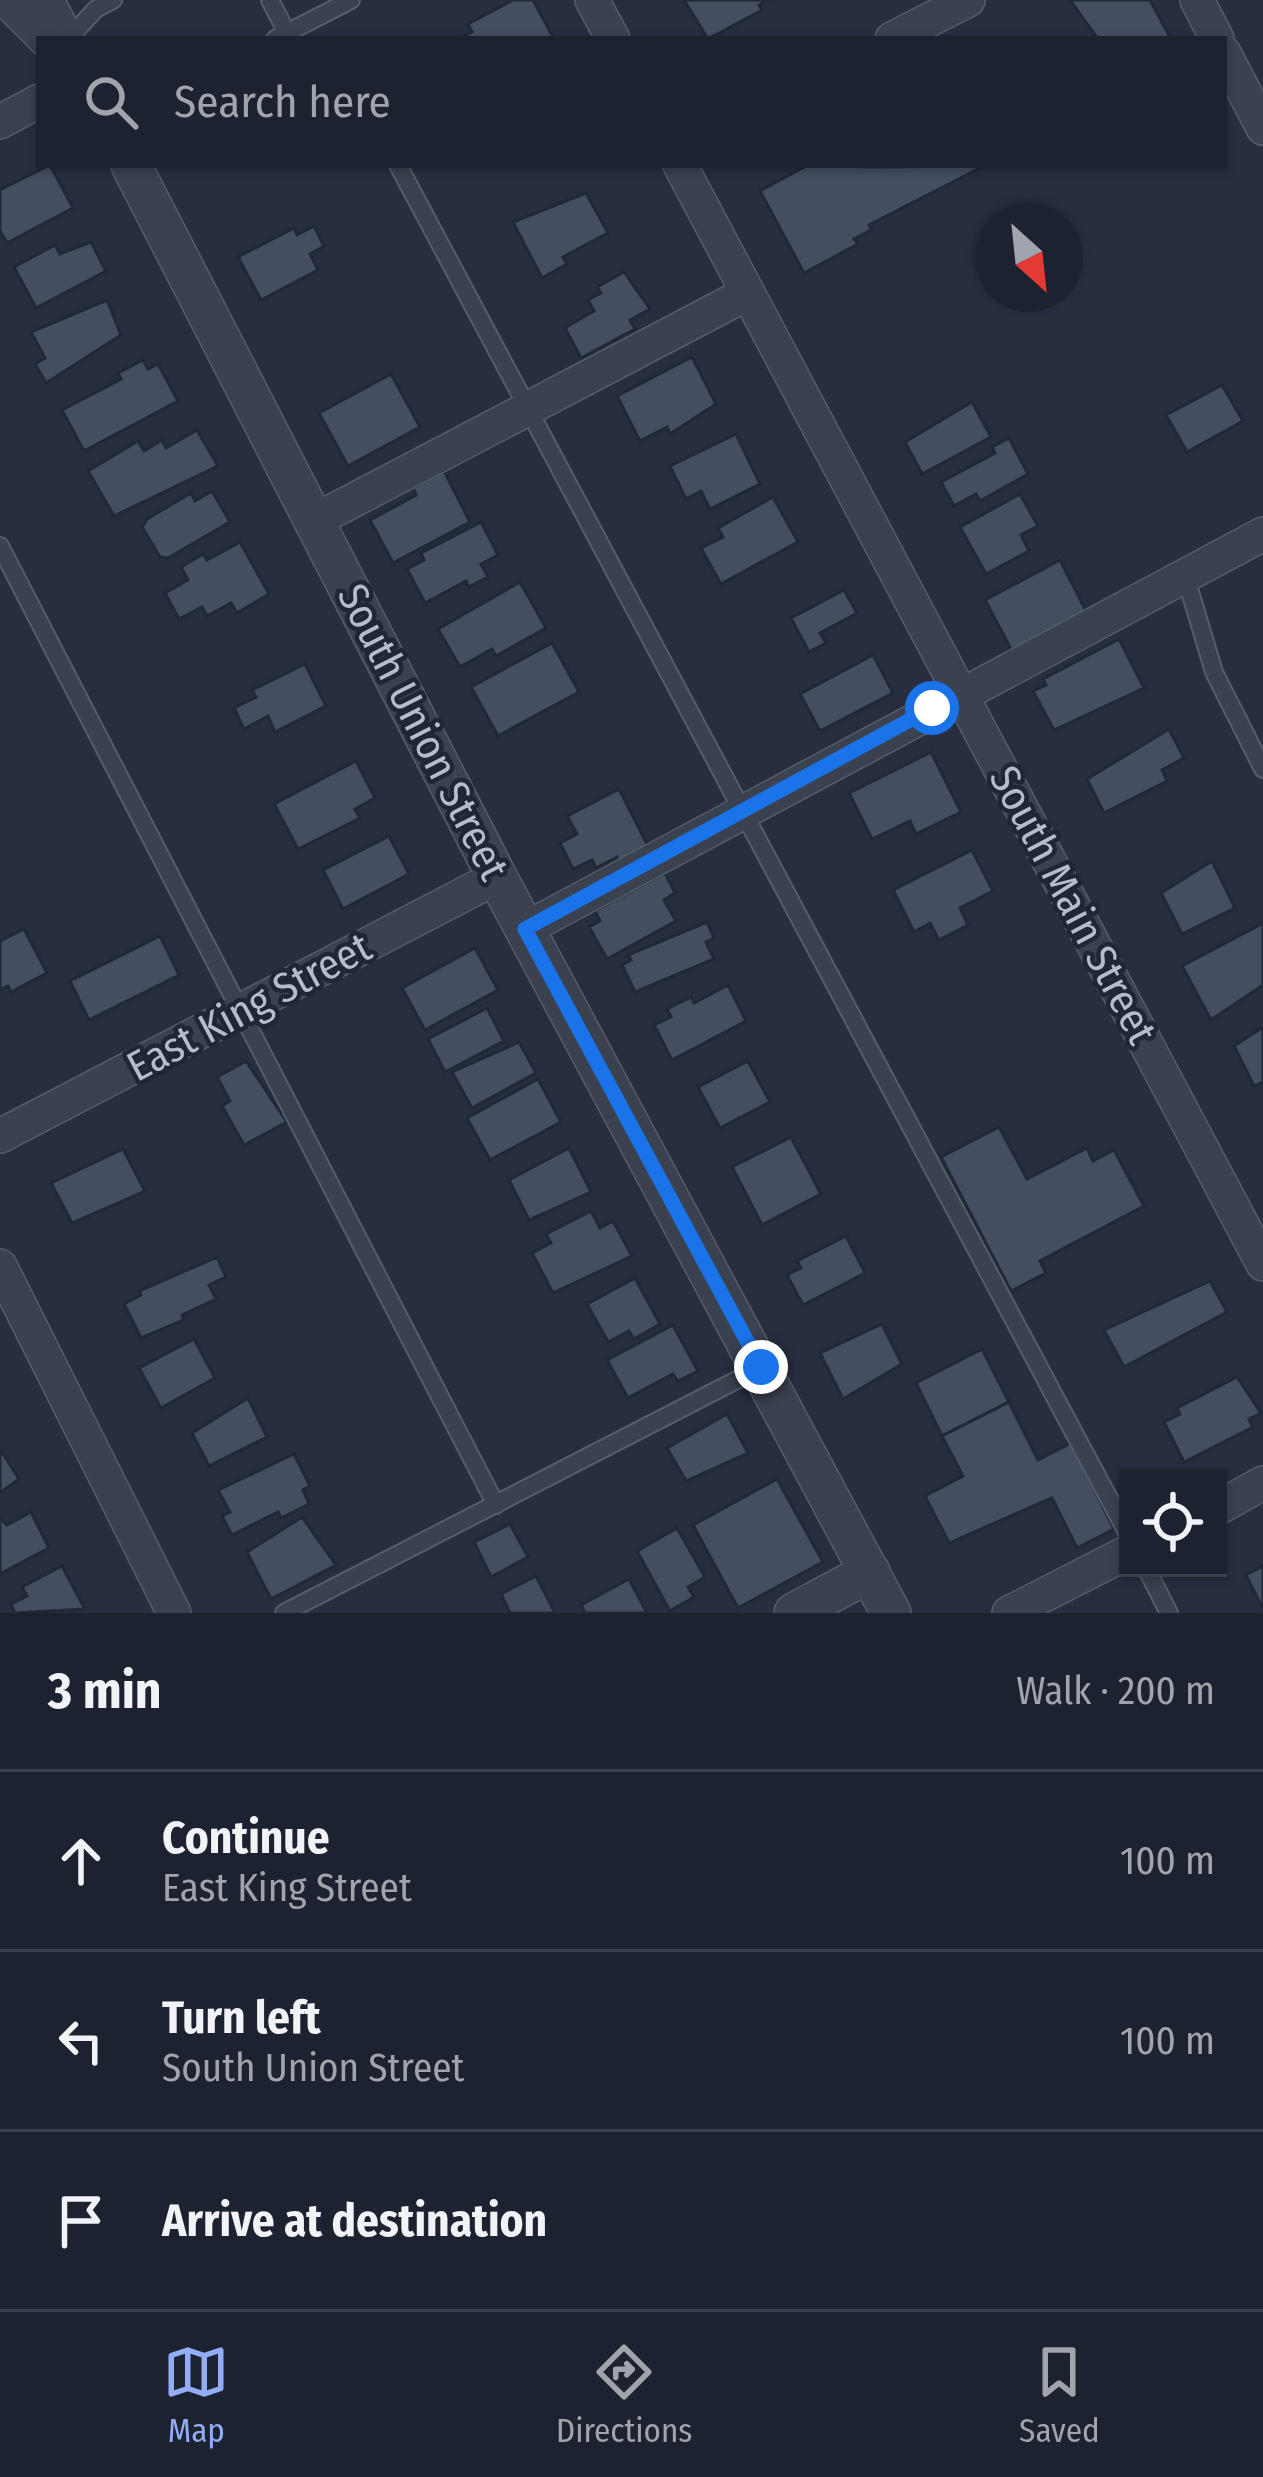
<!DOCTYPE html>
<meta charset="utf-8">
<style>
:root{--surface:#1c2230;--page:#252a38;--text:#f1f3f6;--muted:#a0a4ab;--line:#3a3f4c;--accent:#90adf6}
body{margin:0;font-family:"Fira Sans Condensed",sans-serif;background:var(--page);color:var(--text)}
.controls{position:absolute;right:36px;bottom:36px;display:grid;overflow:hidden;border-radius:0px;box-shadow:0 3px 9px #0004}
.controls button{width:108px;height:108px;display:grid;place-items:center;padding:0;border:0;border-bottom:3px solid var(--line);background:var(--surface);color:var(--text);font:60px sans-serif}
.compass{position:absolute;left:975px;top:204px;width:108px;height:108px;border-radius:50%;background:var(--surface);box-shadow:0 3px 9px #0004;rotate:153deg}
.stop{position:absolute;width:36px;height:36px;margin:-27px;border:9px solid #1a73e8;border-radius:50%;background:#fff}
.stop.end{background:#1a73e8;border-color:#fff;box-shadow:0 3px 12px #0008}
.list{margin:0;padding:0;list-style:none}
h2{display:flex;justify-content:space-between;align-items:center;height:156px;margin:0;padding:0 48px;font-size:51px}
h2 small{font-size:39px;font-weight:400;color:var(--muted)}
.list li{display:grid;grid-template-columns:78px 1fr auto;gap:36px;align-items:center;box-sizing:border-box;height:180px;padding:0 48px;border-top:3px solid var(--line)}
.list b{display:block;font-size:45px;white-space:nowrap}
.list p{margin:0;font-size:39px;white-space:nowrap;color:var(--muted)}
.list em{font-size:39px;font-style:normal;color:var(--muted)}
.icon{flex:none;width:66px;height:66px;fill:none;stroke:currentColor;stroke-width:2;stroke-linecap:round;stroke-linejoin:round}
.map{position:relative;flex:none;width:1263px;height:1613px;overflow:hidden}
.search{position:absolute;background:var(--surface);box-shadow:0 3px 9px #0004;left:36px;right:36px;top:36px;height:132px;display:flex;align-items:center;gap:30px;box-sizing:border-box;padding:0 42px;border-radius:0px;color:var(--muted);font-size:45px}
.sheet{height:696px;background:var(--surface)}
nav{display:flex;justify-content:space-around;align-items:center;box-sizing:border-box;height:168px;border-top:3px solid var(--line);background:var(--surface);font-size:33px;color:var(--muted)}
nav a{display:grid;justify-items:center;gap:6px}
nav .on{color:var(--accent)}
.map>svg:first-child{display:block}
.building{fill:#454e61;stroke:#212837;stroke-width:3}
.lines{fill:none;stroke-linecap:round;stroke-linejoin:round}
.service-casing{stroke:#555c6a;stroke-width:20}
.minor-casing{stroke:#555c6a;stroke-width:36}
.tertiary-casing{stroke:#555c6a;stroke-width:42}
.service{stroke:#3a414f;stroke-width:16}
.minor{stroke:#3a414f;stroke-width:33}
.tertiary{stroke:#3a414f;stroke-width:39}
.route{stroke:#1a73e8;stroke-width:15}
.labels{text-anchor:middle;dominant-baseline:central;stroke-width:9;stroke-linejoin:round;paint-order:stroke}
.street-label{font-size:42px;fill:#b6bcca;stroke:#1f2635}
</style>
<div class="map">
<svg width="1263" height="1613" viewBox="0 0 1263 1613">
<rect width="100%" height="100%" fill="#262e40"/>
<g class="building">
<path d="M513,0H533L554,39H458L472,32L468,24Z"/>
<path d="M684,0H768L759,5L762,10L708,39Z"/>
<path d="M1070,0H1150L1171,39H1098Z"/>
<path d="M50,165L73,208L7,243L0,231V190Z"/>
<path d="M808,165L869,167L984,166L869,225L871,230L854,239L858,244L804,273L760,191Z"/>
<path d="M586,193L608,233L563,257L567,264L542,278L513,222Z"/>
<path d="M314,226L324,246L310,254L318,270L261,300L238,257L294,228L297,235Z"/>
<path d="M91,242L106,271L36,308L14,267L55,245L60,254Z"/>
<path d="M624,272L650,309L630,320L635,329L581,358L565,328L594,311L588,300L601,293L597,287Z"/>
<path d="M107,300L121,335L46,383L35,364L45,358L31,332Z"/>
<path d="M692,357L716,404L670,434L667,427L640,441L617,396Z"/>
<path d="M143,360L148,369L158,364L178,401L84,451L62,410L121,379L118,373Z"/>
<path d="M391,374L420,427L348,466L319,413Z"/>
<path d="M1222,385L1243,421L1187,452L1166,415Z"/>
<path d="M972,402L991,437L922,474L905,442Z"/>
<path d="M197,430L218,466L114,516L88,471L138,441L144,451L162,440L166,448Z"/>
<path d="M736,434L760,484L710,509L701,491L686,499L670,466Z"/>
<path d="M1009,438L1028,474L980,501L976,494L954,506L941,482L995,453L992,447Z"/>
<path d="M444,471L470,522L393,563L370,520L416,495L413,488Z"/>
<path d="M212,491L230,522L168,558L160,557L142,527L147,519L191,493L195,501Z"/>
<path d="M1020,494L1038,526L1021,535L1029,551L986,574L960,527Z"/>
<path d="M773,497L798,542L721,584L701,548L723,537L718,528Z"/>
<path d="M481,522L498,555L481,564L488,577L469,587L466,581L425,603L407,569L424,560L421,553Z"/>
<path d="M240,542L269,594L237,613L231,603L207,616L202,607L179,619L165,593L188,580L181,567L203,554L207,560Z"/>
<path d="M1060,560L1086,611L1012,651L985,600Z"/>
<path d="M520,582L546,628L496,656L492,649L460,667L438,629Z"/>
<path d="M844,590L857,613L820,633L826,643L809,652L791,618Z"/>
<path d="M1119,639L1144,688L1054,730L1033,691L1046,685L1043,679Z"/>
<path d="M552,643L579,692L498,736L471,687Z"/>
<path d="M873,655L893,693L820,731L800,694Z"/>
<path d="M305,664L326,706L275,732L268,716L244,729L234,708L256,697L252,690Z"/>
<path d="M1169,729L1184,758L1162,770L1167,781L1104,813L1087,779Z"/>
<path d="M931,752L961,812L916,834L910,821L872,839L849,793Z"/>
<path d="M356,761L375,798L355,809L360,818L298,849L274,804Z"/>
<path d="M619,789L650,850L621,866L617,857L596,868L592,860L573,869L560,843L577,834L567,816Z"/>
<path d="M389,836L409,874L343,909L323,870Z"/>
<path d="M972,850L993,891L960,908L968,925L939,940L930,923L914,932L893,890Z"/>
<path d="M1212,861L1235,908L1182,934L1161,893Z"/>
<path d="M665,873L675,893L664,900L676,921L607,959L589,927L600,921L595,911Z"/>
<path d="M707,922L714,938L706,942L714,959L635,992L622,965L631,960L628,955Z"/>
<path d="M1263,923V985L1211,1020L1182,966Z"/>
<path d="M24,929L47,973L11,992L8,986L0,990V941Z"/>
<path d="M160,936L179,975L89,1020L70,981Z"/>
<path d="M475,948L498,990L425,1030L402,988Z"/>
<path d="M728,985L746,1021L672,1060L654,1025L671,1017L667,1009L691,997L694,1003Z"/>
<path d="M487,1008L504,1041L445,1072L428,1039Z"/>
<path d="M1263,1027V1082L1254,1086L1234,1046Z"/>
<path d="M519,1042L536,1073L472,1108L452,1072Z"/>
<path d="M246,1061L287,1122L244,1145L222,1106L230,1101L217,1077Z"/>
<path d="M748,1061L770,1102L720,1128L698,1087Z"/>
<path d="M538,1079L561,1122L490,1160L467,1118Z"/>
<path d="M999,1127L1027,1179L1087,1148L1093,1161L1114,1150L1144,1206L1040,1261L1046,1273L1011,1291L941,1157Z"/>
<path d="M791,1137L821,1194L762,1225L732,1167Z"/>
<path d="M569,1148L591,1192L529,1220L509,1180Z"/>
<path d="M123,1149L145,1191L72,1223L51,1183Z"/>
<path d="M591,1211L600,1228L613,1221L632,1256L553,1293L532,1253L551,1243L546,1234Z"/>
<path d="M846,1236L865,1273L803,1305L787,1275L801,1268L797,1261Z"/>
<path d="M217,1257L226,1277L209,1285L216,1299L182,1315L184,1320L141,1338L124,1304L141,1295L139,1291Z"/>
<path d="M635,1278L660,1324L634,1339L629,1331L608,1342L587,1304Z"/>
<path d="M1210,1281L1227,1312L1124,1367L1104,1330Z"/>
<path d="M882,1324L902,1364L843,1399L820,1353Z"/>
<path d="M673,1325L698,1371L678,1381L673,1374L628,1398L607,1360Z"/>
<path d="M194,1339L215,1378L161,1408L139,1368Z"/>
<path d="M982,1349L1009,1402L942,1436L916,1383Z"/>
<path d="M1237,1377L1261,1413L1249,1419L1253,1427L1184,1462L1164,1422L1180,1414L1177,1408Z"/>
<path d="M248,1398L267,1437L209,1466L192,1433Z"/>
<path d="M1009,1402L1038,1460L1071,1443L1114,1529L1077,1548L1052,1498L949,1543L925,1496L963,1476L942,1436Z"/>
<path d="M727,1414L748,1453L686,1481L667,1448Z"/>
<path d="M0,1449L19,1479L0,1493Z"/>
<path d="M294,1454L310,1486L303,1490L309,1504L281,1518L278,1512L232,1535L222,1516L230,1512L218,1490Z"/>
<path d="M777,1479L823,1562L738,1608L693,1525Z"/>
<path d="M31,1512L49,1548L0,1574V1518L7,1525Z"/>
<path d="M302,1517L336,1565L271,1599L247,1552Z"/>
<path d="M510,1524L528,1557L491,1577L474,1542Z"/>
<path d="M677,1528L705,1577L688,1587L694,1597L670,1611L637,1551Z"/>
<path d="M62,1566L85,1609L15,1613L11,1604L27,1596L22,1587Z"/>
<path d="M1263,1566V1609L1246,1575Z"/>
<path d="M536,1576L555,1613H510L501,1594Z"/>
<path d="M629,1579L647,1613H585L581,1605Z"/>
</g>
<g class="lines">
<g class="service-casing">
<g id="service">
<path d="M270,0L287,33"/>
<path d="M68,39L96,9L113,0"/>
<path d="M275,39L351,0"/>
<path d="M398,165L1128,1534"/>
<path d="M0,546L496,1505"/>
<path d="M1185,575L1214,672L1263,769"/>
<path d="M1146,1568L1169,1613"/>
<path d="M284,1613L760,1368"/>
</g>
</g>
<g class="minor-casing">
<g id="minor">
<path d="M47,0L67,39"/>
<path d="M592,0L613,39"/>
<path d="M1197,0L1217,39"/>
<path d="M892,39L968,0"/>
<path d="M1224,53L1263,128"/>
<path d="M0,122L39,101"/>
<path d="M680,165L1263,1264"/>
<path d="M314,521L748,293"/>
<path d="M525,929L1263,534"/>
<path d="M0,1136L497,877"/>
<path d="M0,1266L174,1613"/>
<path d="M1218,1508L1263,1483"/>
<path d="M1009,1613L1128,1552"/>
</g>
</g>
<g class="tertiary-casing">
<g id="tertiary">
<path d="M10,0L49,39"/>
<path d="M131,165L497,877L891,1613"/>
<path d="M794,1613L870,1572"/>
</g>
</g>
<use href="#service" class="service"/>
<use href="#minor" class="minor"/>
<use href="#tertiary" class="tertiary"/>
</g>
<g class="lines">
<path class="route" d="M761,1367L525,929L932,708"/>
</g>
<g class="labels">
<g class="street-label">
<text transform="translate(423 732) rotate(63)">South Union Street</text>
<text transform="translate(1073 905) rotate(62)">South Main Street</text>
<text transform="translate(249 1007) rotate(-28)">East King Street</text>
</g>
</g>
</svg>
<div class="controls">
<button><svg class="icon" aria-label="locate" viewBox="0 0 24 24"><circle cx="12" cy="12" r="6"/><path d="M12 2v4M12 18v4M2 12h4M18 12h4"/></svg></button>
</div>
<svg class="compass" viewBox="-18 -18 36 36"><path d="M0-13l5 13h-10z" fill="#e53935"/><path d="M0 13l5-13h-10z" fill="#a0a4ab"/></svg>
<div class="stop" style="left:932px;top:708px"></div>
<div class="stop end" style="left:761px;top:1367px"></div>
<div class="search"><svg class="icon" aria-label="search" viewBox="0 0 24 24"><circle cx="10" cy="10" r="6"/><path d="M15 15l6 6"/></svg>Search here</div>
</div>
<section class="sheet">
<h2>3 min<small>Walk · 200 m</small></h2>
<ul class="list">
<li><svg class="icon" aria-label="ahead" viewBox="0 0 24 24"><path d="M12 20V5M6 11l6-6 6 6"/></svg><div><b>Continue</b><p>East King Street</p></div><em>100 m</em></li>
<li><svg class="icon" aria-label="left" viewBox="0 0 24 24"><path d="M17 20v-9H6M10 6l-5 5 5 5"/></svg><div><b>Turn left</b><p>South Union Street</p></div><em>100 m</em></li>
<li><svg class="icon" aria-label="arrive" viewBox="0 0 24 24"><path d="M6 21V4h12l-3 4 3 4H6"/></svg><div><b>Arrive at destination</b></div></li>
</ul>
</section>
<nav>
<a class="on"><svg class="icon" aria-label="map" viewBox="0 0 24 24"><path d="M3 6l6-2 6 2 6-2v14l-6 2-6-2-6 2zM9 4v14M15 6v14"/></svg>Map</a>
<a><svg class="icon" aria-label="directions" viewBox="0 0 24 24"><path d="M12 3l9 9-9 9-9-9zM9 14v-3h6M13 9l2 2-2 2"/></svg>Directions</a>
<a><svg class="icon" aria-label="saved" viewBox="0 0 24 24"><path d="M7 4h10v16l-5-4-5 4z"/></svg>Saved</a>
</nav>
